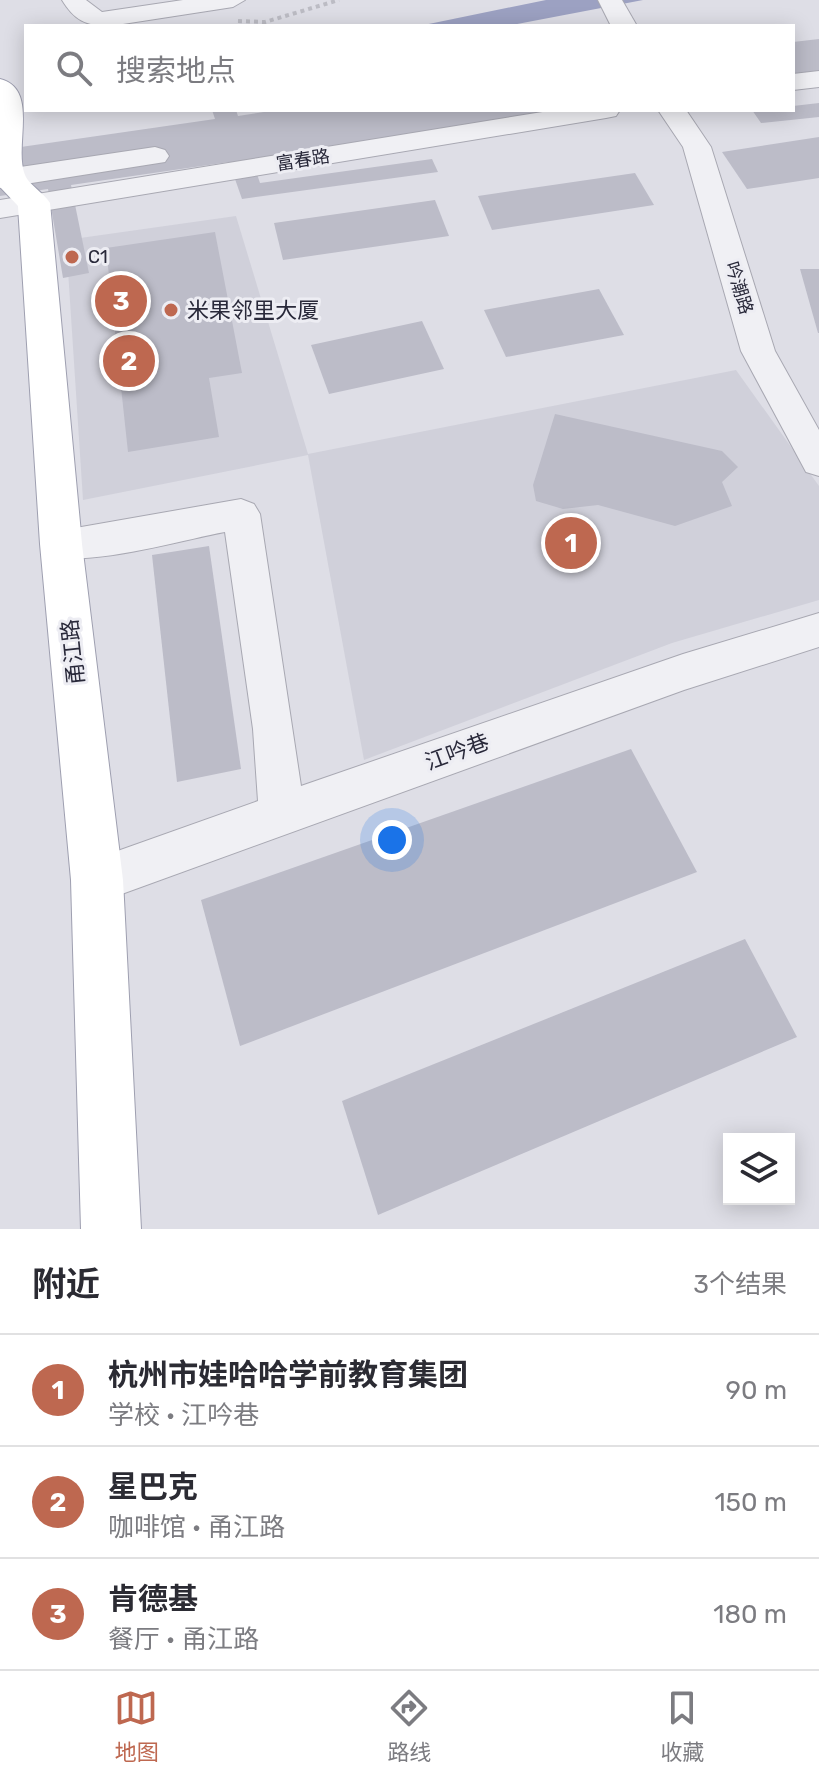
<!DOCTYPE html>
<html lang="zh">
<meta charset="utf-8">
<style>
:root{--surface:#fff;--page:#f7f7f7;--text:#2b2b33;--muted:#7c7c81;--line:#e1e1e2;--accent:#be6850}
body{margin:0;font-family:Rubik,"Noto Sans SC",sans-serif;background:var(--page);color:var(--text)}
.controls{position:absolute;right:24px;bottom:24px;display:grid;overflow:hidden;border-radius:0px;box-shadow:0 4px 20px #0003}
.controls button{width:72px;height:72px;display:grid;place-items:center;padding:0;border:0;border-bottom:2px solid var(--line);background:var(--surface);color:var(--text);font:40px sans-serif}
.you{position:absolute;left:392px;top:840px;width:28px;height:28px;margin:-20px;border:6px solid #fff;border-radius:50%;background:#1a73e8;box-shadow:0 0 0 12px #1a73e833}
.badge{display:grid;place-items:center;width:52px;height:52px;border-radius:50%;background:var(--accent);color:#fff;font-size:26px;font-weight:700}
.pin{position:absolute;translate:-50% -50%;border:4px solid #fff;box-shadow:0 2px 8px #0006}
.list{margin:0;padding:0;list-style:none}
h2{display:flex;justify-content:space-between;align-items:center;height:104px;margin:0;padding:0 32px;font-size:34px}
h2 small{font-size:26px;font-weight:400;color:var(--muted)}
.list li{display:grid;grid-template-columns:52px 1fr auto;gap:24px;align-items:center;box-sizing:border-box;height:112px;padding:0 32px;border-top:2px solid var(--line)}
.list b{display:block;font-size:30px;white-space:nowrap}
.list p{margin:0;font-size:26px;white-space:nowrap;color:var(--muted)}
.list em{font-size:26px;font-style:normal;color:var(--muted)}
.icon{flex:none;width:44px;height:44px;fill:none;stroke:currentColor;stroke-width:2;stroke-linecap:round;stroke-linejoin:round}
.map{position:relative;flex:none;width:819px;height:1229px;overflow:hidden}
.search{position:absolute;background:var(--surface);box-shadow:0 4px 20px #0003;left:24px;right:24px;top:24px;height:88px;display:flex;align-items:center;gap:20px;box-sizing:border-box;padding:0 28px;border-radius:0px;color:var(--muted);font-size:30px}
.sheet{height:440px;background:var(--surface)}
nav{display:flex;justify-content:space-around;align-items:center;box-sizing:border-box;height:112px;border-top:2px solid var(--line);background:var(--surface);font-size:22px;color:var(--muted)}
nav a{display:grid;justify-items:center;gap:4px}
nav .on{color:var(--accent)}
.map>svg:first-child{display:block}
.built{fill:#d0d0da}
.water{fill:#9ca1c2}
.building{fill:#bcbcc8}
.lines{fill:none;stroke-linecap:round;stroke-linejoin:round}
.minor-casing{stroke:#a8a8b2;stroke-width:2}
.major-casing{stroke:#9e9fb0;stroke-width:2}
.path{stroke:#bcbcc4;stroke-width:4;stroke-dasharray:4 4;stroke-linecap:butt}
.minor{fill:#f0f0f4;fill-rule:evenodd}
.major{fill:#fff;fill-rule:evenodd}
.poi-dot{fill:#be6850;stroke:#ededf3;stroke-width:3}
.labels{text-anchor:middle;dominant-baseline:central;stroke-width:6;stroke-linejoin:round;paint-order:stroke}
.far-street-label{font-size:18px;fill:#29293a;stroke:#ededf3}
.far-poi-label{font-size:18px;fill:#29293a;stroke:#ededf3;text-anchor:start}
.poi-label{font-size:22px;fill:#29293a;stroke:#ededf3;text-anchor:start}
.street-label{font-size:22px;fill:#29293a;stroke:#ededf3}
</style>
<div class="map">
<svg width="819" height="1229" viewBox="0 0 819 1229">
<rect width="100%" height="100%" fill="#dedee6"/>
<path class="built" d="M236,216L308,454L736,370L819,486V600L672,643L364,760L308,455L83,500L66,240Z"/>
<path class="water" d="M546,0H643L507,26H419Z"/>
<g class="building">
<path d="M819,39V83L793,86V42Z"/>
<path d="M819,103V117L761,123L752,110H793V106Z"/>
<path d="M212,110H236L238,116L277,110H566L252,159L260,183L432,159L438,172L242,199L229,162L71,185L89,273L63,278L48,189L0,196V150L215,119Z"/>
<path d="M819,137V178L747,189L722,152Z"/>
<path d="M635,173L654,205L492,230L478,196Z"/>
<path d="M435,200L449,236L283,260L274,223Z"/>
<path d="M215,232L242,373L209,378L219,437L128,452L106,248Z"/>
<path d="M800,269H819V333H818Z"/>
<path d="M599,289L624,335L506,357L484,310Z"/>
<path d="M422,321L444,369L329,394L311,345Z"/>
<path d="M555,414L722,451L738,467L722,482L732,506L675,526L598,505L563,509L536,501L533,485Z"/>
<path d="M209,546L241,769L177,782L152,555Z"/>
<path d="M631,749L697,872L240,1046L201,900Z"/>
<path d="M745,939L797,1037L378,1215L342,1101Z"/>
</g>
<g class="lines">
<g class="minor-casing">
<g id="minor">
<path d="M62,0H86L102,12L183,0H245L233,7L110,26C86,26 74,20 62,0Z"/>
<path d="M598,0H622L637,26H611Z"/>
<path d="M819,71V87L793,90V74Z"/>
<path d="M555,110H620L616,116L606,118L0,218V200Z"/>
<path d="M658,110H686L711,147L775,351L819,430V476L806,472L741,351L683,147Z"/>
<path d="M155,147L165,150L169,156L165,162L0,188V170Z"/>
<path d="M241,499L254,504L260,514L301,786L683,654L819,613V647L684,690L97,903L81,896L74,880L81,864L258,801L253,729L225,532C181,540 87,568 47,555L42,544L47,533Z"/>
</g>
</g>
<g class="major-casing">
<path id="major" d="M0,79C40,89 13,147 25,175C29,185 44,193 50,203L82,544L123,880L141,1229H81L71,880L40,544L18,206L0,187Z"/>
</g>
<path class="path" d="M238,21L265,22L339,0"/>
<use href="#minor" class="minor"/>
<use href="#major" class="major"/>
</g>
<g class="poi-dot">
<circle cx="72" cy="257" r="8"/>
<circle cx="171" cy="310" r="8"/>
</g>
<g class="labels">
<g class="far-street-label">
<text transform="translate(303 160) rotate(-9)">富春路</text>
<text transform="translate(739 288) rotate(73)">吟潮路</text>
</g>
<g class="far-poi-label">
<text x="88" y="257">C1</text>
</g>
<g class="poi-label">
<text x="187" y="310">米果邻里大厦</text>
</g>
<g class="street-label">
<text transform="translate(73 652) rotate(-96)">甬江路</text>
<text transform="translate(457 752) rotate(-20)">江吟巷</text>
</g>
</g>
</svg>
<div class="controls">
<button><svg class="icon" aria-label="layers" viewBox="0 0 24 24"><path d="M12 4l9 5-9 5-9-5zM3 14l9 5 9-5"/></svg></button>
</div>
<div class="you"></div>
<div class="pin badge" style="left:571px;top:543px">1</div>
<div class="pin badge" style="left:129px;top:361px">2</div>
<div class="pin badge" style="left:121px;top:301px">3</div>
<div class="search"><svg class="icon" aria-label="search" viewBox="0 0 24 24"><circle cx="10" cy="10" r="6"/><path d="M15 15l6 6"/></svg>搜索地点</div>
</div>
<section class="sheet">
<h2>附近<small>3个结果</small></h2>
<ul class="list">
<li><span class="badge">1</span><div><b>杭州市娃哈哈学前教育集团</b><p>学校 · 江吟巷</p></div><em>90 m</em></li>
<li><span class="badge">2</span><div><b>星巴克</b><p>咖啡馆 · 甬江路</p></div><em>150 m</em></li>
<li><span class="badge">3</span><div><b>肯德基</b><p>餐厅 · 甬江路</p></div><em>180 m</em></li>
</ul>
</section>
<nav>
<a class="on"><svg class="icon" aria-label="map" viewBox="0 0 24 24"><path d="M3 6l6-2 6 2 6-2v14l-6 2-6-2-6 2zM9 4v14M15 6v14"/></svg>地图</a>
<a><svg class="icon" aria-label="directions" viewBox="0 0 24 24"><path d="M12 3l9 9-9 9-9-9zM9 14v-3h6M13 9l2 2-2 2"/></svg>路线</a>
<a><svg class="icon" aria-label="saved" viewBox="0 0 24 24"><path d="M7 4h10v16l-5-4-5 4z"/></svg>收藏</a>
</nav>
